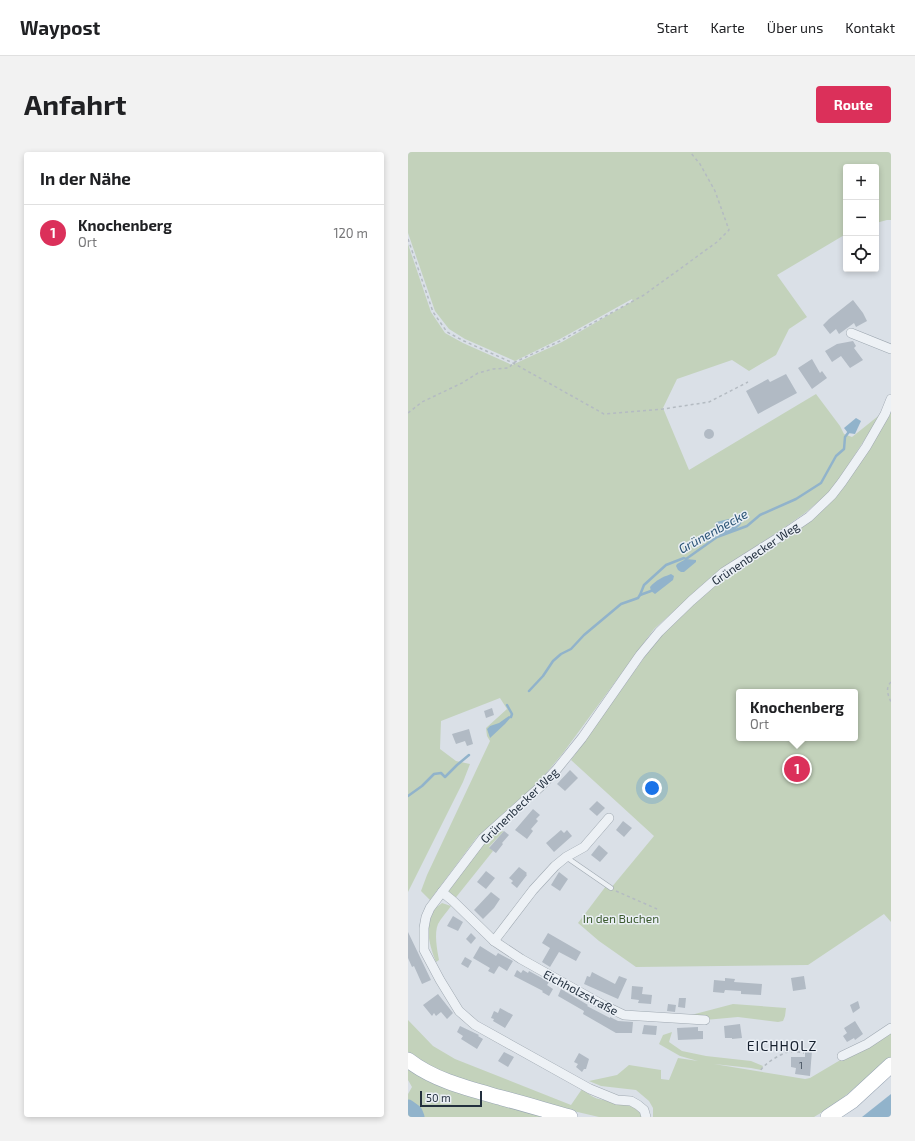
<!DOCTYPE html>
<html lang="de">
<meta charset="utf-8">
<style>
:root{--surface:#fff;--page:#f2f2f2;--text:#202124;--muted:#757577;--line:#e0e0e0;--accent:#db305a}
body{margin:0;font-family:"Exo 2",sans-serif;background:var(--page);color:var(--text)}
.controls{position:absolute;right:12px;top:12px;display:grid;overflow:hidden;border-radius:4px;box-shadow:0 2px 6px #0003}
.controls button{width:36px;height:36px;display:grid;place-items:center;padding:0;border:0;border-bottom:1px solid var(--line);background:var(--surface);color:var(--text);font:20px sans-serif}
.scale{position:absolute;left:12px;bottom:10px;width:62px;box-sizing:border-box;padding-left:4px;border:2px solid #23303e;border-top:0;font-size:11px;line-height:14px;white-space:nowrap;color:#23303e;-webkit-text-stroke:3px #eaeff5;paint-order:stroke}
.you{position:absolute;left:244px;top:636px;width:14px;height:14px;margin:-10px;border:3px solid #fff;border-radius:50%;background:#1a73e8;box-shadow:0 0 0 6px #1a73e833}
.badge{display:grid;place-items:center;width:26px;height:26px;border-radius:50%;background:var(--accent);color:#fff;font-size:13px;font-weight:700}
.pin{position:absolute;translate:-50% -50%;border:2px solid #fff;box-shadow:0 1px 4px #0006}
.popup{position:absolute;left:328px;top:537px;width:122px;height:52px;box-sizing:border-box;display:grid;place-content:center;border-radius:4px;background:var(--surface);filter:drop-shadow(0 1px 3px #0005);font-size:13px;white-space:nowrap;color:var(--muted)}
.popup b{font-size:15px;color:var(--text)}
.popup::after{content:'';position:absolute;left:50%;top:100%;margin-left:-8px;border:8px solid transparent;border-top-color:var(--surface)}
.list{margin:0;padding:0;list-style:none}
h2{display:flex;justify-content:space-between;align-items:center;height:52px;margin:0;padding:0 16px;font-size:17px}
h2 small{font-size:13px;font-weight:400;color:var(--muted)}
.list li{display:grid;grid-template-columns:26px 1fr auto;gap:12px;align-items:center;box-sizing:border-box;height:56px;padding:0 16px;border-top:1px solid var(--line)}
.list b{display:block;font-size:15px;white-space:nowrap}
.list p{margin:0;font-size:13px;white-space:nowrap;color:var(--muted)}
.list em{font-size:13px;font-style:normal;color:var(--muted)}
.icon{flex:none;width:22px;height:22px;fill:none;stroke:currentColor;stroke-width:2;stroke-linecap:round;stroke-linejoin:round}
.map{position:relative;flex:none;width:483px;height:965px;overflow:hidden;border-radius:4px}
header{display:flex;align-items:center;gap:24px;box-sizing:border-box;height:56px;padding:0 20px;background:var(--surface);border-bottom:1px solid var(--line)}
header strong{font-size:19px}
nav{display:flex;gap:22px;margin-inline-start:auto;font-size:14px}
.intro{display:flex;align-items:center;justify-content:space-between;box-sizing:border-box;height:96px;padding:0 24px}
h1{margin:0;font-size:28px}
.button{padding:10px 18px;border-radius:4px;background:var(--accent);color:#fff;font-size:14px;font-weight:700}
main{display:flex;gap:24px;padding:0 24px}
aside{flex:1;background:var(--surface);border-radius:4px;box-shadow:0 2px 6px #0003}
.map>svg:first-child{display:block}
.green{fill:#c3d2bb;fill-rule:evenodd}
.water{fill:#91b3cb}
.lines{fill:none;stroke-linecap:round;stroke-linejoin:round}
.stream{stroke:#91b3cb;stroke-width:2.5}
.river{stroke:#91b3cb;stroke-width:15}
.building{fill:#b1bac4}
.lane-casing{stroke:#9fa8b1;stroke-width:5.5}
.street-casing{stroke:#9fa8b1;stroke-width:10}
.primary-casing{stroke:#99a6b4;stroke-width:16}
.path{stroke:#b4bbc2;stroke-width:1.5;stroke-dasharray:3 3;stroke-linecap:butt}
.lane{stroke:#edf1f5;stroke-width:4.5}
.street{stroke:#edf1f5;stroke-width:9}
.primary{stroke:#fff;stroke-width:15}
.labels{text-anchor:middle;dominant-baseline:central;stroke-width:3;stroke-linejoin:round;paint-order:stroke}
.number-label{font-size:10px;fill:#465260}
.street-label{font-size:12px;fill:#23303e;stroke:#eaeff5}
.park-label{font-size:12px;fill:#3c5b2f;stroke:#eaeff5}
.water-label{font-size:13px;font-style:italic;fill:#2a5375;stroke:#eaeff5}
.quarter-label{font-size:14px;letter-spacing:1px;fill:#16202e;stroke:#eaeff5}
</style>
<header>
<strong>Waypost</strong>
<nav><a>Start</a><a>Karte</a><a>Über uns</a><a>Kontakt</a></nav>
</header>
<div class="intro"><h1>Anfahrt</h1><a class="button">Route</a></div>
<main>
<aside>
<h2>In der Nähe<small></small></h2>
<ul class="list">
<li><span class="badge">1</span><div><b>Knochenberg</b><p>Ort</p></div><em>120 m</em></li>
</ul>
</aside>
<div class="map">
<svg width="483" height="965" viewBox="0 0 483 965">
<rect width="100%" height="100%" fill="#dae0e7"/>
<g class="green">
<path d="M0,0H483V68H479L468,71V15H438V82L369,123L399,165L381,177L368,203L341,219L324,208L269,227L255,256L281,318L408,242L432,274L436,282L444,285L474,261L423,339L397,361L370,380L314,416L246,477L155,601L130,631L69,685L22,748L13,739L19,723L82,589L79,584L78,576L99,557L92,546L33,569L32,597L48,609L62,612L55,630L0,740V92L23,160L37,181L55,191L104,213L154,190L225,149L224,147L152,187L107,209L57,187L41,177L27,159L0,81Z"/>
<path d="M482,261H483V770L476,762L400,813L228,815L191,789L170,771L198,734L203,736L246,684L163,608L253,482L317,423L428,344ZM331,540H447V586H331Z"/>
<path d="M96,679L81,695L85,699L45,749L36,741L75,686L85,681Z"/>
<path d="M34,751L43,754C39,760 33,766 30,772C26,781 29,798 31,808L28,810C22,795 15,771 26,757C28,755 32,753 34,751Z"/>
<path d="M325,852L378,856L377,864L375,869L370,870L330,865L297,868L268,867Z"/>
<path d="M0,868L25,894L47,907L163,953L174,937C180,941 185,946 191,947C205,951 229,949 234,965H191L161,958L40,923L15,910L0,900Z"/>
<path d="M483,878V905L443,939L426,953L406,965H245V956L241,949L228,938L193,934L181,929L209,923L221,913L253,918V927L261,928L270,906L290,909L272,904L251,892L255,883L264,880L261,890L274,899L298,904L343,909L355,914L353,918L343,916L306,912L397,927L402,926Z"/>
<path d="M0,915L144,965H59V963V965H11L7,961L6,965H0V942L4,935L0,928Z"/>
</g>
<g class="water">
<path d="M448,266L453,269L447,282L440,281L436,276Z"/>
<path d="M329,365H331L335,367C332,378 323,379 313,383L310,380L307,374L308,370Z"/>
<path d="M278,407L288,408V410L276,420H273L270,418L268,414L269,412Z"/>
<path d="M263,422L266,424L265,428L247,442L243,439L242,435C248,428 255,425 263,422Z"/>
<path d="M101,564L103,565L97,572L82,586L79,577L82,574L91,571L98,566Z"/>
<path d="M483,942V965H454Z"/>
</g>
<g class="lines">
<g class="stream">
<path d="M232,443L243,439"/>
<path d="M121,539L135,524L145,509L153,502L163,497L176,483L213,452L230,446L232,443L236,433L258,413L276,406L278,407L309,385L339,374L352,363L388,347L413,331L428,304L436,297L437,285L440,281"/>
<path d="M99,553L104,562L103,565"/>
<path d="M0,644L14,634L26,622L33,621L37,625L49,613L61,603"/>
</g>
<path class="river" d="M0,955L7,960L9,965"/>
</g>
<g class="building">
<path d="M445,148L455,161L459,169L448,175L446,171L431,182L428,177L422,182L415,173L421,167Z"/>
<path d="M445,189L448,194L446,196L455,208L442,216L433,204L424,210L417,199L429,192Z"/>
<path d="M404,207L412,221L414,219L419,226L404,237L390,216Z"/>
<path d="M378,222L389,241L350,262L338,239L360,227L362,230Z"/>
<circle cx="301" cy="282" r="5"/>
<path d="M84,556L86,563L78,566L76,559Z"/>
<path d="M61,577L65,592L59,594L57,589L48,592L44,582Z"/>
<path d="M162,618L170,626L157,639L149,632Z"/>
<path d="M189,649L197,656L189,664L181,657Z"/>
<path d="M125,657L132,663L128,667L130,669L123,677L125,679L119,687L107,678Z"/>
<path d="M215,669L224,676L216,685L208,678Z"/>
<path d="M153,678L156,681L159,678L164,684L146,700L138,691Z"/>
<path d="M96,679L101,683L94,691L95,692L88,701L81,696Z"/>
<path d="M191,693L200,701L192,710L183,703Z"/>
<path d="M111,715L119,721L118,722L119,723L109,736L103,731L105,729L101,726Z"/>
<path d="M78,719L87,726L78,737L69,730Z"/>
<path d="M151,720L160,727L152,739L143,733Z"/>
<path d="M83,740L92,747L86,756L75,767L66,758Z"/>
<path d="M45,764L55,770L50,779L39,774Z"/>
<path d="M0,780L23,828L14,832L6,814L4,815L0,806Z"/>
<path d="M63,781L68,786L63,792L58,787Z"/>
<path d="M140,781L173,800L168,809L151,800L142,815L134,810L142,796L134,791Z"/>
<path d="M72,794L88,804L90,801L105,809L99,819L91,814L86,822L80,819L82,816L65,806Z"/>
<path d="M57,805L64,809L60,816L53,812Z"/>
<path d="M109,818L113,821L115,818L120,821L121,819L141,830L139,833L145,837L141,844L134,840L135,839L106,824Z"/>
<path d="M184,820L207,832L211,824L219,827L210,847L176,832L179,824L182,825Z"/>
<path d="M396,824L398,837L385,839L383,826Z"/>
<path d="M317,826L327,827L326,830L354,832L353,843L333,842V839L317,838L316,841L305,840L306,828L317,829Z"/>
<path d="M224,834L235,835L234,842L244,843L243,852L230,851L231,848L223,847Z"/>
<path d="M153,837L180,853L179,854L202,866V865L210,869L225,870L224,881H208L175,862L176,859L150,844Z"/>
<path d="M30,842L45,861L39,867L33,860L28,864L26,861L24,864L15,853Z"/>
<path d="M271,846H278L277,856L270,855Z"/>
<path d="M450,849L452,856L445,861L442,853Z"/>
<path d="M260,852L268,853L267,860L259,859Z"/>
<path d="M92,856L105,863L97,876L85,869L86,867L83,866L86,859L90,861Z"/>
<path d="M447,869L455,882L447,888L446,886L439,890L435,884L439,881L436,876Z"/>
<path d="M332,872L334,886L324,887V886H317L316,874Z"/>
<path d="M236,873L249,874L248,883L234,882Z"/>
<path d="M52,874L71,883L70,884L75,887L69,897L53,887L55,884L49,880Z"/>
<path d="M290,875V879H295V887L270,888L269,876Z"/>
<path d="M404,898L402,924L387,922L388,916L383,915V905H397V899Z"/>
<path d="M96,900L106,905L100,915L90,909Z"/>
<path d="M171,901L181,907L178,917H176L174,920L168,915L170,912L166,910Z"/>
</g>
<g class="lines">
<g class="lane-casing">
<path id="lane" d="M158,705L203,736"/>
</g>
<g class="street-casing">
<g id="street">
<path d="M443,181L483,197"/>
<path d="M34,740L45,749L86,789L113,807L195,853L216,863L297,868"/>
<path d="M86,789L125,738L147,714L158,705L176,695L201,666"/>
<path d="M434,904L459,892L483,876"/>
<path d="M238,965L236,958L230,953L223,949L209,948L182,937L67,873L51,859L32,828L16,798V776L18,765L22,756L75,686L132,635L149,617L174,586L232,503L251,480L283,449L316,420L373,384L401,365L424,343L434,330L458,295L477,262L483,247"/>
</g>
</g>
<g class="primary-casing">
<g id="primary">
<path d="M0,908C27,929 62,937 94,946C117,952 140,959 162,965"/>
<path d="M420,965L444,949L483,913"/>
</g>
</g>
<g class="path">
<path d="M0,87L25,160L39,180L56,189L105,211L196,262L255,257L301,250L340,230"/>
<path d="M0,261L14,250L54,231L70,221L85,217L101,216L105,211L152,189L236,143L309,90L321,78L307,39L292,12L282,0"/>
<path d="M483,530C477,536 480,543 483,550"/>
<path d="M208,739L249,757"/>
<path d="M353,918C356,912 372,902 380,900C385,899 391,900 396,901"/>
</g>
<use href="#lane" class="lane"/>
<use href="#street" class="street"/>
<use href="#primary" class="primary"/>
</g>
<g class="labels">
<g class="number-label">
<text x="393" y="913">1</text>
</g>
<g class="street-label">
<text transform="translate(347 401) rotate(-34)">Grünenbecker Weg</text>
<text transform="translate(111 653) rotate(-44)">Grünenbecker Weg</text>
<text transform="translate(173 840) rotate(28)">Eichholzstraße</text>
</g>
<g class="park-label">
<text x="213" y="766">In den Buchen</text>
</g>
<g class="water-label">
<text transform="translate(305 379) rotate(-29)">Grünenbecke</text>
</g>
<g class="quarter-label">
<text x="374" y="893">EICHHOLZ</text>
</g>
</g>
</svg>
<div class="controls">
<button>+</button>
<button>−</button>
<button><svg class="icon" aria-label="locate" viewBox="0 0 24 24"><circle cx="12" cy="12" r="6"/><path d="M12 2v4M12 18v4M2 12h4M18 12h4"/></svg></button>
</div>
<div class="scale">50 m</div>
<div class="you"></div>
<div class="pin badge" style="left:389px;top:617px">1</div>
<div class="popup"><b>Knochenberg</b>Ort</div>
</div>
</main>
